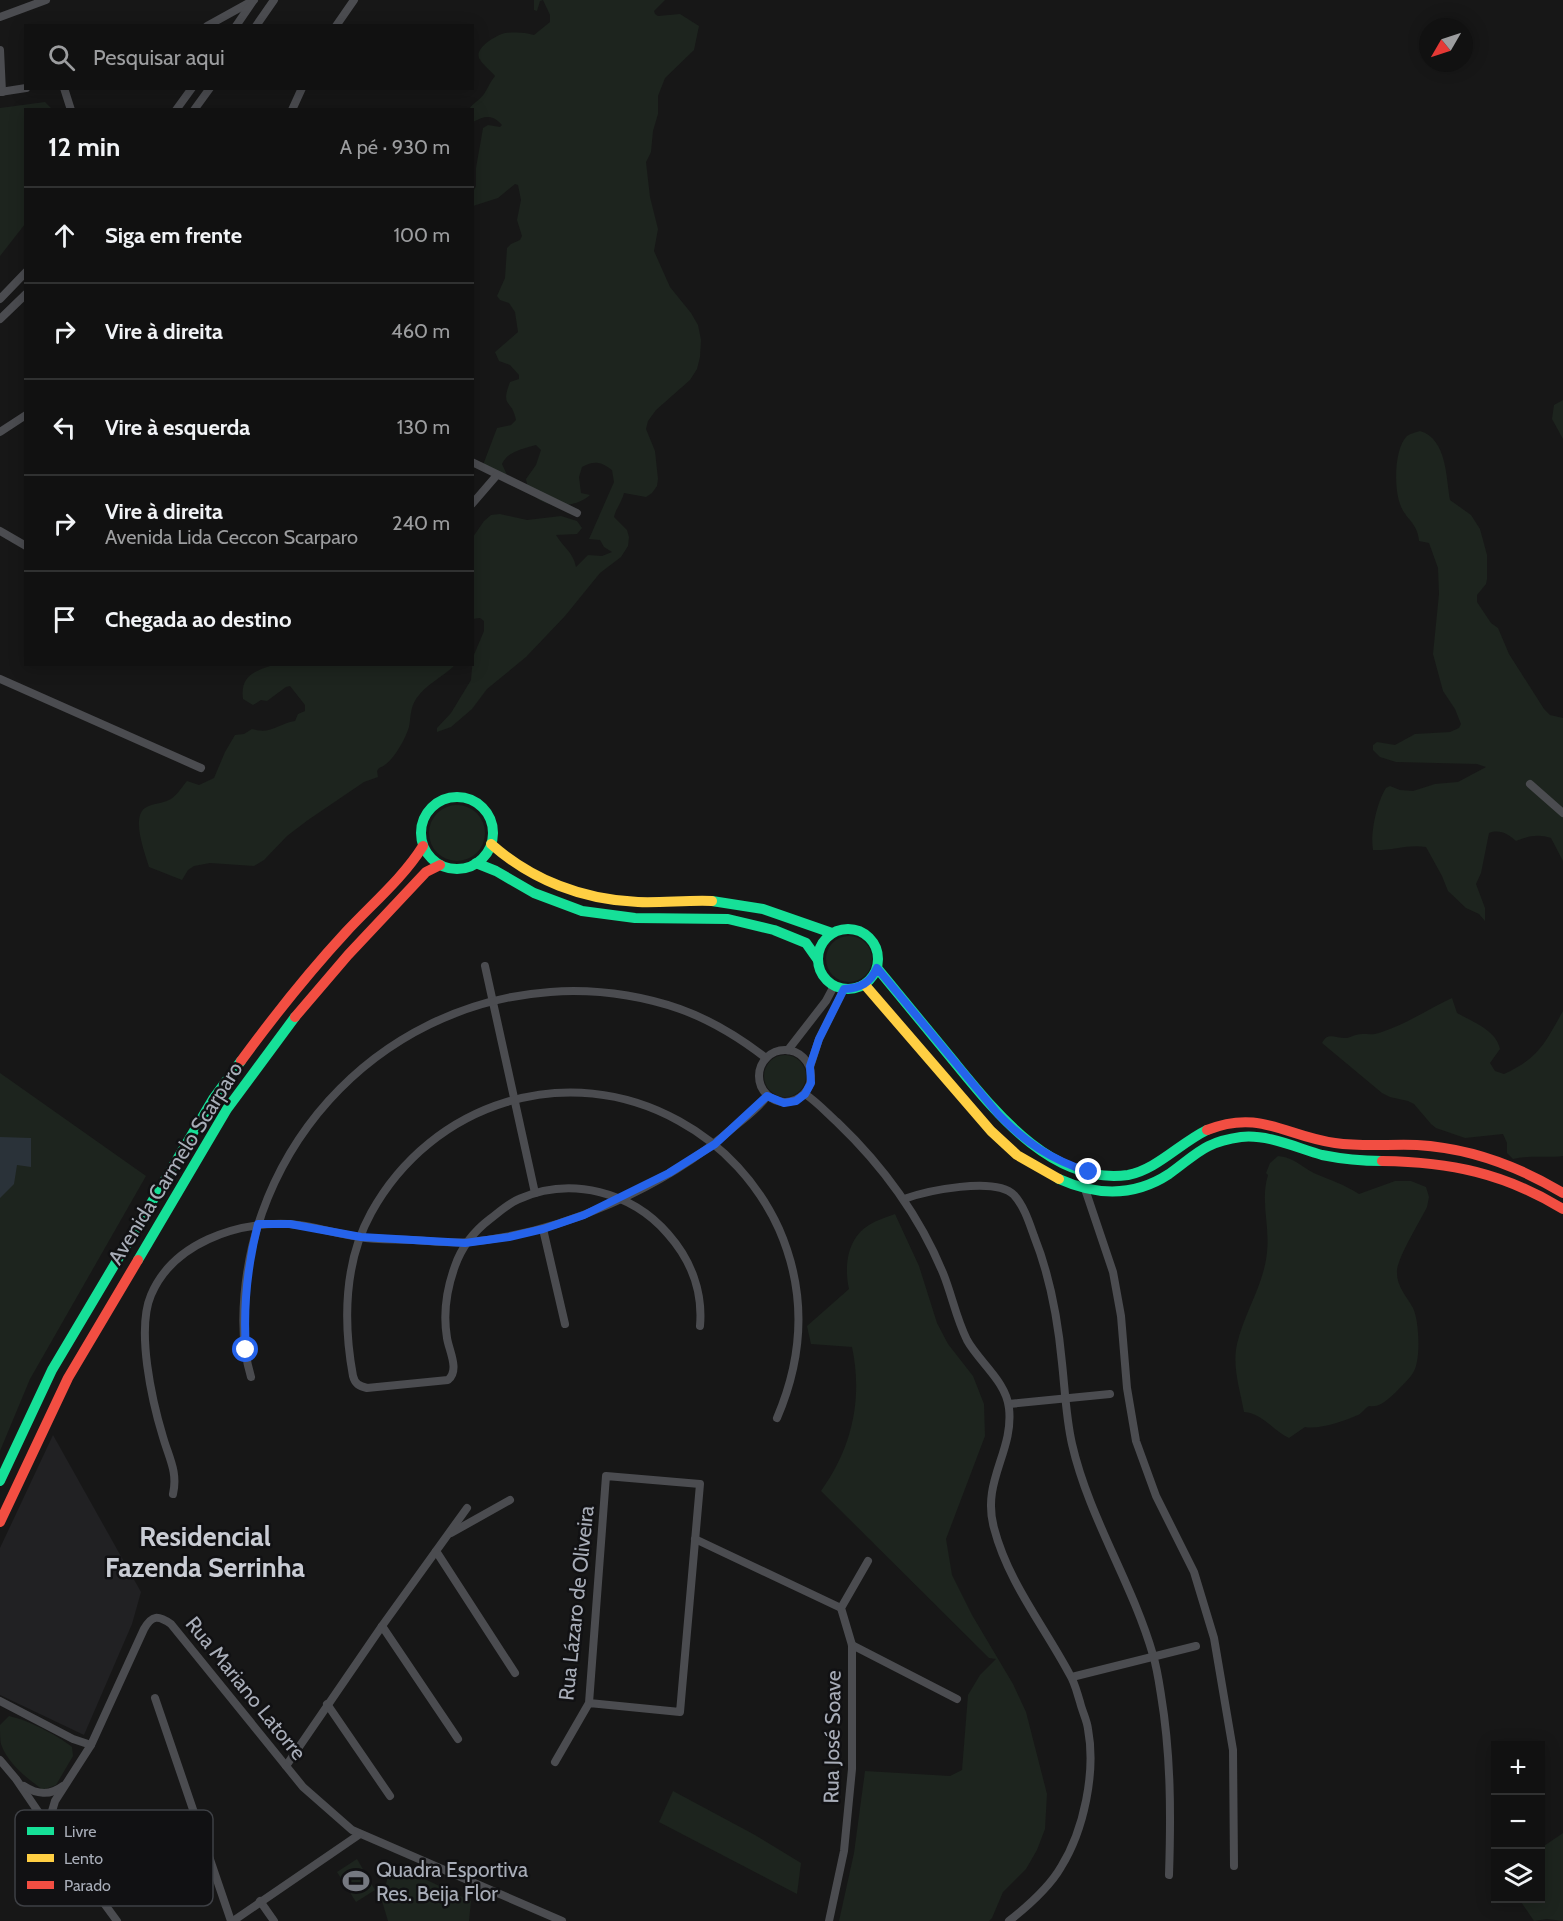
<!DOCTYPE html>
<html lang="pt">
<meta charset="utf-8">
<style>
:root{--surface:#111;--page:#1e1f1f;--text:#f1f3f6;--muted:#9c9d9f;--line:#303131}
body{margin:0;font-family:Cabin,sans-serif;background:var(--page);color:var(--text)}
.controls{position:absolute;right:18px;bottom:18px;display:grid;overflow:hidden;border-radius:0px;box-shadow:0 3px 15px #0003}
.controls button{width:54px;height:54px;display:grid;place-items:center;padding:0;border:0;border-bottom:2px solid var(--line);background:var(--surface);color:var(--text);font:30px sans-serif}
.compass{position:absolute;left:1419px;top:18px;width:54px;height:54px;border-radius:50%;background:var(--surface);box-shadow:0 3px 15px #0003;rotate:231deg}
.stop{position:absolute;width:18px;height:18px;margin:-14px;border:4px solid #2563eb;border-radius:50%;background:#fff}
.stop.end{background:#2563eb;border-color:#fff;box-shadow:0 2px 6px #0008}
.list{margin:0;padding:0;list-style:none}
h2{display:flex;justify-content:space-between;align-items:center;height:78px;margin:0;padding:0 24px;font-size:26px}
h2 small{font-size:20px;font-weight:400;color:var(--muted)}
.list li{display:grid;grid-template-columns:39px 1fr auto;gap:18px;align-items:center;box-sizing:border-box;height:96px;padding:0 24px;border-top:2px solid var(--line)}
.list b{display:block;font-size:22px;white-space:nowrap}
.list p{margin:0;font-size:20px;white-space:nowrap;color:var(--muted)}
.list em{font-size:20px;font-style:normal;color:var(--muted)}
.icon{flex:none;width:33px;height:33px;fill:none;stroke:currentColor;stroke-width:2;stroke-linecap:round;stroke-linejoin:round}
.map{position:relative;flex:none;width:1563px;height:1921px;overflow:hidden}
.search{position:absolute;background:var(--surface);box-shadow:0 3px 15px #0003;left:24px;top:24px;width:450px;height:66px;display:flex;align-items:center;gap:15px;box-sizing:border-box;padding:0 21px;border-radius:0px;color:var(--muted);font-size:22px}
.panel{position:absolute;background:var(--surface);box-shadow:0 3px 15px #0003;left:24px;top:108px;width:450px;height:558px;border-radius:0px}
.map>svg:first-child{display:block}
.built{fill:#212123}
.green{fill:#1d241e}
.water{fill:#2a3239}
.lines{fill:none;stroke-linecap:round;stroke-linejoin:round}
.street{stroke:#4b4c50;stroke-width:8}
.fast{stroke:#16e098;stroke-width:10}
.slow{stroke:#ffcf43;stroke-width:10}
.jam{stroke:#f24e42;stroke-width:10}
.route{stroke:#2563eb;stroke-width:8}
.labels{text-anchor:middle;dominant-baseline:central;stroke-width:5;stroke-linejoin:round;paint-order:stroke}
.street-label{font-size:21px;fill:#a8adb8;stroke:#111113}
.poi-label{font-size:21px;fill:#a8adb8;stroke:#111113;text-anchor:start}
.district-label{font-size:27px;font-weight:bold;fill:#c9ccd4;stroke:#111113}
.key{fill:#111113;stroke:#3e4045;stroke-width:1.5}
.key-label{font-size:16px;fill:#a8adb8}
</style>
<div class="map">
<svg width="1563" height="1921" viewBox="0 0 1563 1921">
<rect width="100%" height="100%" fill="#171717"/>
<path class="built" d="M53,1435L141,1592L132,1624L84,1735L0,1695V1548Z"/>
<g class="green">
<path d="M534,0H665L654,11L655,14L658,16L680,14L699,26L694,50L665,78L658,96V114L653,131L651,152L646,162L650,197L658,229L654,251L670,287L691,313L698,325L701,340L700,357L697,369L690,380L656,410L648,421L646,429L655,451L658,479L657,486L652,493L646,497L624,493C622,502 616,508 614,517L627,530L629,537L628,546L621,557L600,573L565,616L526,657L487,689L472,709L451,727L437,732V728L451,713L471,680L473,657L484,631V621L480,618L472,619L473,537L484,521L491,515L500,514L527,520L561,516L577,521L582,528L577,534L556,535C564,548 573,552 576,567L588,555L602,556L612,552L604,547L600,540L589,539L614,482L612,470C602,462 594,460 582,467L579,477L581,493L590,495C571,512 530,509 526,479L536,465L541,450L536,445C523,449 508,451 502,464L507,475L483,465L497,428L511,425L516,420C512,398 500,409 510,382L519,379V375L510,365L499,361L495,352L518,332L515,312L509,303L500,300L497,296L505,278L507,248L511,244L520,240L522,236L517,220L521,200L518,185L515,184L498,198L473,206V192L476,186V168L483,128L488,125L500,127L502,125C492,114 485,116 473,122L472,110L469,109C473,103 480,100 484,94C488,88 490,82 495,76C491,71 482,64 479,58C475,47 497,35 505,33C515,32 525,32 534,35L550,22V15L543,0L540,1L537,11L534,10Z"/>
<path d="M45,102L52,109L26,110L25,224L0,256V108Z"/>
<path d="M1563,400V439L1552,419L1554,405Z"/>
<path d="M1420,431C1447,439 1446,477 1450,500L1471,515L1480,529L1487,555V579L1486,584L1477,595V602L1491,623L1498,628L1509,654L1544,709L1550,715L1563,718V861L1551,838C1538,834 1529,836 1516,841C1508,834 1500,829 1489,833L1481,873L1476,884L1485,908V921L1479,914L1466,908L1448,891L1442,876L1426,847C1408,844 1391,851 1373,850C1370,833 1377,802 1386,788L1390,786L1400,790L1413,791L1435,784L1458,782L1486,767L1477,764L1396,762L1380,757L1373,750V745L1377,742L1395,745L1415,734L1450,732L1459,728L1461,724L1455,709L1443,691L1433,654L1439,594L1438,568L1429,543L1419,541C1418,523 1405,519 1400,504C1394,488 1394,449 1407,436C1410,434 1416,432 1420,431Z"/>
<path d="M273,665H455C443,677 426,684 416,699C410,708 411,717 409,727C405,740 392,764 379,768L377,771L378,777L364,782L308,820L287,836L264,860L254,866L210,863L194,866L188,870L182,880L149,867C145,853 131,818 145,808C152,803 163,804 171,799C177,795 182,787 187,781L199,785L214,778L225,752L235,735L244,734L252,729C271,735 277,724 295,721L298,714L305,711V705L290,686L286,687L267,701L261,700L253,705L243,699C240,676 254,671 273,665Z"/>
<circle cx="457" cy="833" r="28"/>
<circle cx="849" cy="959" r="23"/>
<path d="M1452,998L1457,1013C1473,1022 1496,1030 1500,1049L1490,1063L1495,1071L1504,1074C1539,1058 1545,1043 1563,1011V1156C1547,1158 1529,1155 1513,1159L1507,1153V1143L1503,1134L1465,1138L1436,1128L1431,1124L1414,1104L1408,1101L1390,1097L1382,1093L1322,1043C1328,1031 1336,1039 1347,1038C1349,1038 1354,1035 1356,1035C1362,1033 1368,1035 1375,1034C1402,1027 1426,1010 1452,998Z"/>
<circle cx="785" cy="1076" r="21"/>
<path d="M0,1073L146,1176L30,1379L0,1451Z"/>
<path d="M1278,1156C1296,1158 1301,1167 1316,1174C1333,1181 1343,1184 1359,1194L1395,1181H1411L1426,1187L1429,1197L1427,1207C1419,1223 1399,1255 1397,1270C1396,1286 1406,1295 1413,1308C1419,1320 1421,1359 1414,1371C1410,1379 1402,1385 1396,1392C1388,1399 1380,1408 1369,1406C1365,1408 1361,1414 1358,1415C1344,1421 1319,1430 1305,1427L1289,1438C1275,1432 1262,1413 1244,1412C1240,1389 1232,1367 1237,1344C1244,1313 1264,1285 1267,1252C1270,1225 1260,1201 1268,1175L1266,1173L1270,1163Z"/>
<path d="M895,1214L919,1266L937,1323L948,1344L973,1376L984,1404L985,1436L946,1539L952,1575L972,1615L1013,1684L1026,1712L1047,1794L1045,1829L1037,1850L1026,1869L1003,1892L992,1918L989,1921H839L854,1853L865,1771L950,1776L962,1770L968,1695L980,1675L996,1659L989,1658L821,1491C852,1448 863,1399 852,1347L811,1344L807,1326L849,1289C844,1267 847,1238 869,1225C877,1220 887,1217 895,1214Z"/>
<path d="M9,1716C28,1720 57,1735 72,1747L73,1756L56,1785L43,1790C28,1779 7,1763 1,1744C0,1739 0,1731 0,1725Z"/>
<path d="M673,1791L755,1835L801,1863L797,1894L659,1822Z"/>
<path d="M1563,1833V1921L1547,1919L1534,1921L1519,1899L1540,1898L1541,1848Z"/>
<path d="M357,1859L375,1890L356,1902L337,1872Z"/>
<path d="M391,1863L471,1901L469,1921H388L382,1901Z"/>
</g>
<path class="water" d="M0,1137L31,1138V1167L17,1165L14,1184L0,1198Z"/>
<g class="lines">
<g class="street">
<path d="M0,17L46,0"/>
<path d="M207,26L254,0"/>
<path d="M236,26L253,1"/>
<path d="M256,26L274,0"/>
<path d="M336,26L354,0"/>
<path d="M0,50L2,92"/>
<path d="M64,88L71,110"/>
<path d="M0,92L26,88"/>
<path d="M176,110L192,88"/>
<path d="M194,110L210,88"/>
<path d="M292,110L302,88"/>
<path d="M0,299L26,272"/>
<path d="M0,319L26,294"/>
<path d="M0,432L26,415"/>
<path d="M472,462L577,513"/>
<path d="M472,504L497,475"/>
<path d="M0,531L26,546"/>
<path d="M0,679L201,768"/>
<path d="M1530,784L1563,813"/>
<path d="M485,966L535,1193"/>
<circle cx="785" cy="1076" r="26"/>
<path d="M788,1050L826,1001L834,986"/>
<path d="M810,1067L819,1039L844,989"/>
<path d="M805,1094C817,1102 827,1113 837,1122C882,1165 919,1215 943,1273C952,1295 956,1318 967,1340C979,1362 1006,1381 1009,1408C1014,1452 981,1481 994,1528C1008,1582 1044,1626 1070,1675C1075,1683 1077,1693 1080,1702C1082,1711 1087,1720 1088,1729C1096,1772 1084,1830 1061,1867C1049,1888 1028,1906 1009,1921"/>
<path d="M1085,1189L1113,1272L1121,1316L1127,1388L1136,1441L1156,1496L1194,1572L1214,1638L1233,1750L1234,1866"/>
<path d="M904,1199C926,1191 995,1176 1014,1195C1024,1206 1029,1222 1034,1236C1050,1276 1058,1320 1062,1363C1065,1390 1066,1418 1072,1444C1089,1518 1132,1582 1153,1655C1157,1668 1159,1682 1161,1695C1171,1755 1171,1815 1169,1875"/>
<path d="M543,1229L565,1324"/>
<path d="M700,1326C703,1292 691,1260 668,1234C632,1192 571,1176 519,1199C509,1203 499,1212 490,1219C473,1232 462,1246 455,1266C447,1288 443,1314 447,1338C449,1351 460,1370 448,1380L367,1388C359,1386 355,1384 353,1376C343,1322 344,1262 371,1213C432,1102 568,1059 679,1121C723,1145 758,1183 779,1229C807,1293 804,1355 777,1418"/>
<path d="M251,1377C236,1328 245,1261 262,1213C323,1042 507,950 680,1009C711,1020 740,1038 766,1058"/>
<path d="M1009,1404L1110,1394"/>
<path d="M173,1494C178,1472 169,1458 163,1437C152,1401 136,1330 151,1295C173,1243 236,1222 288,1224C312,1225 336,1234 359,1237C377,1240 396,1239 414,1240C431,1241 450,1244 468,1242C560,1234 664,1188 734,1127C746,1117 759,1108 767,1096"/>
<path d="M451,1533L510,1500"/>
<path d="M695,1539L841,1608"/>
<path d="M436,1551L515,1673"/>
<path d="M382,1626L458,1739"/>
<path d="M852,1645L957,1699"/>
<path d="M1072,1677L1196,1646"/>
<path d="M155,1698L231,1921"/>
<path d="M0,1701L73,1739L91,1745"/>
<path d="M327,1704L390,1796"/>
<path d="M0,1760L16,1779L54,1835L117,1921"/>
<path d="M555,1762L589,1703L606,1476L700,1484L680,1712L589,1703"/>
<path d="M286,1766L382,1626L467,1508"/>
<path d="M24,1786C36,1794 50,1796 63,1786"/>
<path d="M54,1835L50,1818L55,1801L91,1745L144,1629C152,1615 158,1615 171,1624L303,1787L352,1830L562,1921"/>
<path d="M260,1901L274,1921"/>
<path d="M233,1921L360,1834"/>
<path d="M829,1921L844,1851L852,1769V1645L841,1608L868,1561"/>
</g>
<g class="fast">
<circle cx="457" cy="833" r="36"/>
<path d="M476,863L496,871L534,893L582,911L635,918L728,919L774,930L806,943L818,960"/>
<path d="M712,901L763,909L832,933"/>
<circle cx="848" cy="959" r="30"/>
<path d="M877,968C900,996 923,1024 947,1053C990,1105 1049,1186 1128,1175C1156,1170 1180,1143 1207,1130"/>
<path d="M1059,1179C1097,1196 1134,1197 1169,1174C1197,1154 1204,1142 1241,1137C1268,1134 1297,1148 1322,1155C1342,1159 1361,1161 1382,1161"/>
<path d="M138,1260L227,1109L295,1017"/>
<path d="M0,1481L52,1370L213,1099L241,1061"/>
</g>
<g class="slow">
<path d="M491,844C532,880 583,900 638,902C662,903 687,900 712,901"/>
<path d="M865,985L991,1131L1017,1155L1059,1179"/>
</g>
<g class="jam">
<path d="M295,1017L348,955L426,872L440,865"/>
<path d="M241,1061C274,1016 309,972 346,932C372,904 403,878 423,846"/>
<path d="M1207,1130C1260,1109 1285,1136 1335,1143C1363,1147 1389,1144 1417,1145C1470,1148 1518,1166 1563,1193"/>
<path d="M1382,1161C1450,1162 1504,1173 1563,1209"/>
<path d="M0,1522L68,1378L138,1260"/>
</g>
</g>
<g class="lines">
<path class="route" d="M246,1350C243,1307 247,1267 258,1224H290L361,1237L465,1243L509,1237L543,1229L584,1215L669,1173L715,1144L767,1096L784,1103L796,1101L805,1094L811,1083L810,1066L819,1039L844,989C861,988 870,983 877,968L998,1114C1026,1143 1050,1159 1089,1172"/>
</g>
<defs>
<g id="stadium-bare" transform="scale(2.07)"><path d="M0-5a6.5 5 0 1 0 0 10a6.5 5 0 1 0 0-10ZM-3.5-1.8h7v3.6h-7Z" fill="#757880" stroke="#111113" stroke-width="2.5" paint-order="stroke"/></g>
</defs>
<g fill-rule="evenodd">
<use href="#stadium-bare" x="356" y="1881"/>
</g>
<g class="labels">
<g class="street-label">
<text transform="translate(175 1163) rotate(-58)">Avenida Carmelo Scarparo</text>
<text transform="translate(576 1603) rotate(-84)">Rua Lázaro de Oliveira</text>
<text transform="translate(246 1688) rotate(51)">Rua Mariano Latorre</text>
<text transform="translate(832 1737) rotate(-89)">Rua José Soave</text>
</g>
<g class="poi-label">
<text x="376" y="1869">Quadra Esportiva<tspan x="376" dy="24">Res. Beija Flor</tspan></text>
</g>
<g class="district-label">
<text x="205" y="1536">Residencial<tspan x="205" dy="31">Fazenda Serrinha</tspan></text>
</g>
</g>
<rect x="15" y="1810" width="198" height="96" rx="9" class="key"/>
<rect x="27" y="1827" width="27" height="8" fill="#16e098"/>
<rect x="27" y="1854" width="27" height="8" fill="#ffcf43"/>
<rect x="27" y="1881" width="27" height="8" fill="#f24e42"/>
<g class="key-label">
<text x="64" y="1837">Livre</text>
<text x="64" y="1864">Lento</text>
<text x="64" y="1891">Parado</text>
</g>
</svg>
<div class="controls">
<button>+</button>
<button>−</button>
<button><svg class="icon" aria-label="layers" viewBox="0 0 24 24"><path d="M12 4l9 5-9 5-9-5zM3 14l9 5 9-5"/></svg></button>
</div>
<svg class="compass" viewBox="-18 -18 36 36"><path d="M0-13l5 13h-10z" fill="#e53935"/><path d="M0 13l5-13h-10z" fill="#9c9d9f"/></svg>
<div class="stop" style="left:246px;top:1350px"></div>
<div class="stop end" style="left:1089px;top:1172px"></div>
<div class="search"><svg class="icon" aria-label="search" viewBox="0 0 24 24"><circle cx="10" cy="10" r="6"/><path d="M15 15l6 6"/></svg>Pesquisar aqui</div>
<section class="panel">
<h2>12 min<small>A pé · 930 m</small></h2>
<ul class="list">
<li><svg class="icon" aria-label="ahead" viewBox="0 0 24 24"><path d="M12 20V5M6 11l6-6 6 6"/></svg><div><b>Siga em frente</b></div><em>100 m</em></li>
<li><svg class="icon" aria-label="right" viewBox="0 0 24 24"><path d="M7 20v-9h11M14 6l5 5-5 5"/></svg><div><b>Vire à direita</b></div><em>460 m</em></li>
<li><svg class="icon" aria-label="left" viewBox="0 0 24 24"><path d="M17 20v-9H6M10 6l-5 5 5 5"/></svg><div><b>Vire à esquerda</b></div><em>130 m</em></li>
<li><svg class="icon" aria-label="right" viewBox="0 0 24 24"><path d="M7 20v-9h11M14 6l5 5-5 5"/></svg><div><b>Vire à direita</b><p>Avenida Lida Ceccon Scarparo</p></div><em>240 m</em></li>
<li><svg class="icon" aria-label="arrive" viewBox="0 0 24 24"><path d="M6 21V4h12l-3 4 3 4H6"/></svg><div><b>Chegada ao destino</b></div></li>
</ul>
</section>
</div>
